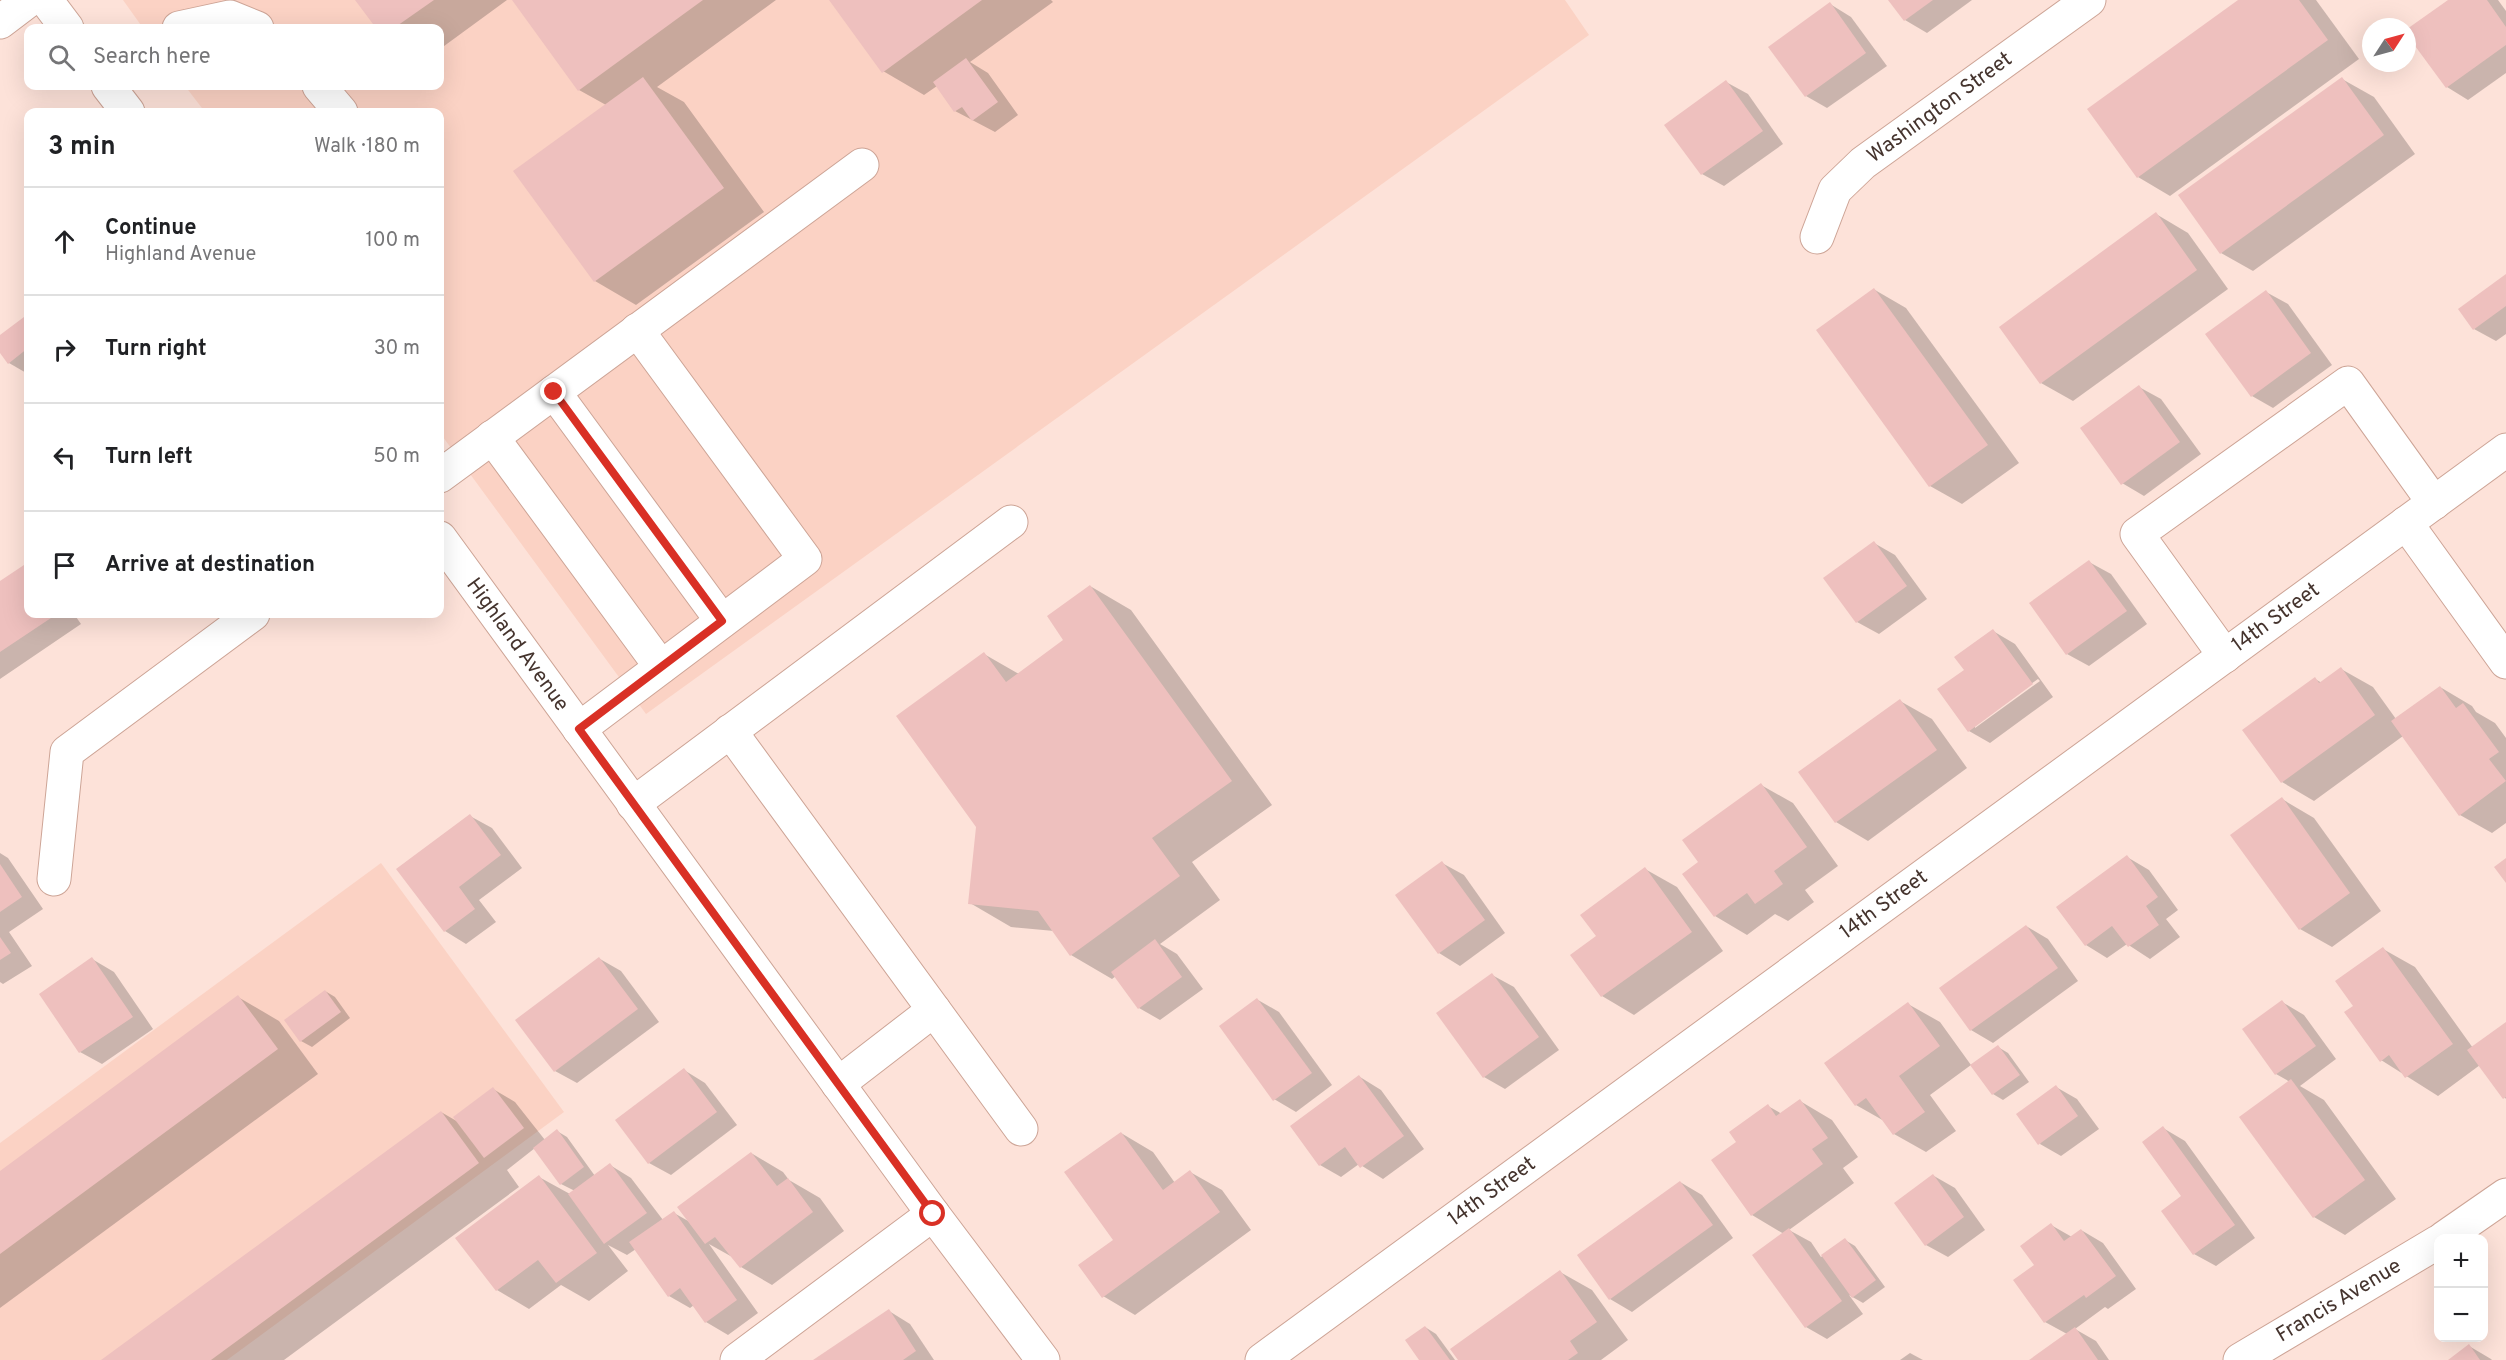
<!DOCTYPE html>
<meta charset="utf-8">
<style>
:root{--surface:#fff;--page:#f6f6f6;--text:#202124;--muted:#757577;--line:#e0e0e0}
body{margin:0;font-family:Overpass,sans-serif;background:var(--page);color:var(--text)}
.controls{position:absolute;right:18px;bottom:18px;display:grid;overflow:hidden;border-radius:12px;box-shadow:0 6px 24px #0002}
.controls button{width:54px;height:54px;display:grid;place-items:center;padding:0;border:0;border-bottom:2px solid var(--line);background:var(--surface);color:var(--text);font:30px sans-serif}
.compass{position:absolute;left:2362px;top:18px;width:54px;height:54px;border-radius:50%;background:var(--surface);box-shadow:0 6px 24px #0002;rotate:54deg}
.stop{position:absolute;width:18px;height:18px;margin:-14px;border:4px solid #d93025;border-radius:50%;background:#fff}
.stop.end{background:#d93025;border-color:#fff;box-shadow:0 2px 6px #0008}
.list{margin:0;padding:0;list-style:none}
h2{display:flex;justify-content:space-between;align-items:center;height:78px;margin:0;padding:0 24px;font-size:26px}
h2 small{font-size:20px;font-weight:400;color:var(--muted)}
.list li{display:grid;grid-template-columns:39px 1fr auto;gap:18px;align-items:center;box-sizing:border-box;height:108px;padding:0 24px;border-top:2px solid var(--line)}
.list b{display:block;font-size:22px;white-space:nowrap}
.list p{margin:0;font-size:20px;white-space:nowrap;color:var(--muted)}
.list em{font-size:20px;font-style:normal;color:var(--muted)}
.icon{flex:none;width:33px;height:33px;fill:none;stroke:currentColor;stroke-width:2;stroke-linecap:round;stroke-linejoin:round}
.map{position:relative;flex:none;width:2506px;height:1360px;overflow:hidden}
.search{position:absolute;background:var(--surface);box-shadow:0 6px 24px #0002;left:24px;top:24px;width:420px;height:66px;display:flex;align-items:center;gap:15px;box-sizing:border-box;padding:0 21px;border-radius:12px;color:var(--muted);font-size:22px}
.panel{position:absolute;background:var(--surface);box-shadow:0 6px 24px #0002;left:24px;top:108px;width:420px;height:510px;border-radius:12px}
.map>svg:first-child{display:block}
.built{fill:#fbd2c4}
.shadow{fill:#0003;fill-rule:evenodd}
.building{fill:#eec0be}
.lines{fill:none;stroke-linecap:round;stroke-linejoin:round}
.minor-casing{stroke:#cda496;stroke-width:35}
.major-casing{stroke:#cda496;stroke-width:35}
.minor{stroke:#fff;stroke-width:33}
.major{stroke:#fff;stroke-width:33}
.route{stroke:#d93025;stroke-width:8}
.labels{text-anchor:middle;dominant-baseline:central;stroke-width:6;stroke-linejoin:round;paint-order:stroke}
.street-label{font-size:21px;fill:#45342e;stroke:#fff}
</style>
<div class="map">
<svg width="2506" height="1360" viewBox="0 0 2506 1360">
<rect width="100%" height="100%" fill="#fde2d9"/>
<g class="built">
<path d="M123,0H1565L1589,35L646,714L440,433V112H205L185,86H440V28H143Z"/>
<path d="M381,863L564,1112L227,1360H0V1143Z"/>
</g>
<g class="shadow">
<path d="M357,0H507L440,49V28H377Z"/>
<path d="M514,0H776L657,87L684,102L764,212L636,305L595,281L606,105L579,90Z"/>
<path d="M831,0H1051L1053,2L970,62L988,73L1018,115L995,132L955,111L937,86L924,95L883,71Z"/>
<path d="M1890,0H1972L1927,33L1905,20Z"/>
<path d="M2240,0H2316L2359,59L2170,196L2138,177Z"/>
<path d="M2450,0H2498L2506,11V73L2468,100L2447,87L2407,32Z"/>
<path d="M1830,4L1851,17L1887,66L1827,108L1806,96Z"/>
<path d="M2342,79L2374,97L2415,154L2253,271L2221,253Z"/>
<path d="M1726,82L1748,94L1783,144L1724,186L1702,174Z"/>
<path d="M2156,214L2188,233L2228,289L2073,401L2041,383Z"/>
<path d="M2506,276V334L2496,341L2474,329Z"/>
<path d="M1875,290L1906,308L2019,463L1962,504L1930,486L1818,331Z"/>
<path d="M2266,292L2288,304L2332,365L2273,408L2252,396Z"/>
<path d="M28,316V374L9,363L0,350V337Z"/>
<path d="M2139,387L2161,399L2201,454L2144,496L2122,483Z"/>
<path d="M1874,543L1895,555L1927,599L1879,634L1857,622Z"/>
<path d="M2089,562L2111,574L2147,624L2089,666L2067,654Z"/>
<path d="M27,565L28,614H74L81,624L0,679V583Z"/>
<path d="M1090,586L1131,610L1272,805L1192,862L1220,900L1160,944L1177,954L1203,989L1160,1020L1139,1008L1116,976L1112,979L1071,955L1054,931L1011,927L970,903L978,826L984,654L1019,674L1065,641Z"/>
<path d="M1993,631L2015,644L2053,697L1990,743L1969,731ZM2038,679L2040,681L1975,728V724Z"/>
<path d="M2341,669L2373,687L2396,719L2440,687L2472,706L2476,712L2495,723L2506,738V823L2492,833L2460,815L2403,736L2314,801L2282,782L2315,679L2322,683Z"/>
<path d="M1900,701L1932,719L1967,768L1868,841L1836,822Z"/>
<path d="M1761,785L1793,803L1838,866L1805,890L1814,902L1788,921L1775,914L1747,935L1715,916Z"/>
<path d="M2282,799L2314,818L2381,911L2332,947L2300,929Z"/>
<path d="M470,816L492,828L522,868L479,900L496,922L466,944L445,931Z"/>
<path d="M0,853L8,858L43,909L9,932L32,966L3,984L0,982Z"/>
<path d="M2127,857L2149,870L2178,910L2166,919L2180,937L2150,959L2127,944L2107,958L2086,945Z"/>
<path d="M1442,863L1464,875L1505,933L1460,966L1439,953Z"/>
<path d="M1645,869L1677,887L1723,951L1634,1015L1602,996Z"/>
<path d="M2026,926L2048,939L2078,981L1993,1043L1971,1030L1941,988Z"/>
<path d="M2383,949L2415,967L2473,1048L2506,1024V1099L2480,1065L2438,1096L2381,1060L2355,1006Z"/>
<path d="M92,959L114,972L153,1029L102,1064L80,1052Z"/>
<path d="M600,959L621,971L659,1022L577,1083L555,1071Z"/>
<path d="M1492,975L1514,987L1559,1050L1505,1089L1484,1077Z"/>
<path d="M325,991L335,997L350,1018L312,1047L301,1041L286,1020Z"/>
<path d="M238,997L279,1021L318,1074L0,1308V1172Z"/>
<path d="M1258,1000L1279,1012L1332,1085L1296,1112L1274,1099Z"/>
<path d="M2282,1002L2304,1015L2336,1059L2300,1086L2324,1100L2396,1199L2345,1235L2314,1217L2290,1082L2276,1074L2244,1030Z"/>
<path d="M1908,1004L1940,1022L1971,1065L1930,1095L1956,1131L1926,1152L1894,1134L1886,1122L1856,1105Z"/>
<path d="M1998,1047L2008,1053L2029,1082L2003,1100L1993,1094Z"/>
<path d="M684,1070L705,1083L737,1125L671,1175L649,1163Z"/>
<path d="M1360,1077L1381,1090L1424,1149L1383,1179L1359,1164L1341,1177L1320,1165Z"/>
<path d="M2056,1087L2077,1099L2099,1129L2061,1156L2040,1144Z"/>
<path d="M493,1089L515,1102L545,1140L557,1131L567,1137L595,1176L610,1165L631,1178L663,1220L674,1213L690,1222L751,1153L783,1172L789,1180L820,1198L844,1231L772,1285L741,1267L734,1258L709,1244L758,1313L728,1335L706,1322L694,1305L690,1308L669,1296L636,1249L627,1255L608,1245L628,1271L589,1301L561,1285L529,1309L497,1290L539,1177L570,1194L575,1191L561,1184L535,1148L507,1170L519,1187L284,1360H104L441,1112L460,1123Z"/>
<path d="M1800,1101L1832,1120L1858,1157L1843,1168L1854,1183L1789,1230L1811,1242L1821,1257L1845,1240L1855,1246L1885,1287L1863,1303L1849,1295L1863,1314L1827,1339L1806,1327L1784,1234L1752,1215L1713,1160L1738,1142L1768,1106L1782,1114Z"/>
<path d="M2163,1128L2185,1141L2255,1238L2216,1266L2194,1254L2163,1211L2183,1196Z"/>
<path d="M1121,1133L1153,1152L1175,1183L1190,1172L1222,1190L1251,1230L1135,1315L1103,1296L1115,1240Z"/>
<path d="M1934,1176L1955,1188L1985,1230L1948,1257L1926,1245Z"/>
<path d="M1680,1182L1702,1195L1733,1238L1632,1312L1610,1299L1579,1256Z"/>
<path d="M2051,1225L2072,1237L2081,1230L2103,1243L2136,1289L2108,1309L2105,1307L2075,1329L2096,1341L2109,1360H2032L2067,1334L2045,1322L2015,1280L2036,1265Z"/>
<path d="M1560,1272L1592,1290L1628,1340L1601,1360H1460Z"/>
<path d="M889,1311L910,1324L934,1360H816Z"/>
<path d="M1425,1327L1436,1334L1455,1360H1421Z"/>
<path d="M2469,1346L2491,1359L2492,1360H2450Z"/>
<path d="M1910,1353L1923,1360H1900Z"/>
</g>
<g class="building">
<path d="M355,0H434L394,28H376Z"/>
<path d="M512,0H703L578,91Z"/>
<path d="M829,0H982L882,73Z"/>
<path d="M1888,0H1933L1904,21Z"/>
<path d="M2238,0H2299L2328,40L2137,178L2087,109Z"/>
<path d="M2448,0H2487L2506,27V45L2446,88L2407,35V29Z"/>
<path d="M1830,2L1866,53L1805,97L1768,47Z"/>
<path d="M966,58L998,102L972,121L962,107L954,112L933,82Z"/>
<path d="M643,77L724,188L594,282L513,171Z"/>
<path d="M2342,77L2384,135L2220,254L2178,195Z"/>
<path d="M1726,80L1763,131L1701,175L1664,125Z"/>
<path d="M2156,212L2197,270L2040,384L1999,327Z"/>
<path d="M2506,274V306L2473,330L2458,309Z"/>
<path d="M1874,288L1988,445L1929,487L1816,330Z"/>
<path d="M2266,290L2311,353L2251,397L2205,334Z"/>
<path d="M28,314V348L8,364L0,353V335Z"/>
<path d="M2139,385L2180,442L2121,485L2080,428Z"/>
<path d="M1874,541L1907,586L1856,623L1823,578Z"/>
<path d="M2089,560L2127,611L2066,655L2029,603Z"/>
<path d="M27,563L28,614H57L0,652V581Z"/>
<path d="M1090,585L1232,781L1152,838L1180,876L1070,956L1038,911L968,904L976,827L896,716L984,652L1006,682L1063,640L1047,616Z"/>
<path d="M1993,629L2033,684L1968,732L1937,689L1964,670L1954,657Z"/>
<path d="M2341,667L2375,715L2281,783L2242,730L2315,677L2319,683Z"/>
<path d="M2440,686L2456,708L2463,703L2499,752L2489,759L2506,781L2459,816L2391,721Z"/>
<path d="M1900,699L1937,750L1835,823L1798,772Z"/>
<path d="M1761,783L1807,847L1774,871L1783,884L1755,904L1747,893L1714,917L1682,874L1698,862L1682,840Z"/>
<path d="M2282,797L2350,893L2299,930L2230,835Z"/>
<path d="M470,814L501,855L459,887L475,909L444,932L396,869Z"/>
<path d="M2127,855L2158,897L2146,906L2159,925L2128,947L2112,926L2085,946L2056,907Z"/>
<path d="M2506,858V883L2494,867Z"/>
<path d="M1442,861L1485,920L1438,954L1395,895Z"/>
<path d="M0,864L22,897L0,912Z"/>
<path d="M1645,867L1692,932L1601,997L1570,955L1596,936L1580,915Z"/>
<path d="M2026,925L2058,968L1970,1031L1939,988Z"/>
<path d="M0,937L11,953L0,960Z"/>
<path d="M1155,939L1182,977L1138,1009L1111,972Z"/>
<path d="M2383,947L2453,1044L2405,1078L2389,1055L2380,1062L2344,1012L2353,1006L2335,981Z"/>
<path d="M92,957L133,1017L79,1053L39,994Z"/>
<path d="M599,957L638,1009L554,1072L515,1020Z"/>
<path d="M1492,973L1539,1037L1483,1078L1436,1013Z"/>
<path d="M325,990L341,1012L300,1042L284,1020Z"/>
<path d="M238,995L278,1049L0,1254V1171Z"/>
<path d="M1257,998L1312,1073L1273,1101L1219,1026Z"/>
<path d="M2282,1000L2316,1046L2275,1075L2242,1029Z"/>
<path d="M1908,1002L1940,1046L1899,1076L1925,1112L1893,1135L1866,1098L1855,1106L1824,1063Z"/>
<path d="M2506,1022V1097L2503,1099L2467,1050Z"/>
<path d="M1998,1045L2020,1075L1992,1095L1970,1065Z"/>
<path d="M684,1068L717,1112L648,1164L615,1120Z"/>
<path d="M1359,1075L1404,1136L1360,1168L1345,1147L1319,1166L1290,1126Z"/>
<path d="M2291,1079L2365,1180L2313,1218L2239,1117Z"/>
<path d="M2056,1085L2078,1116L2038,1145L2016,1114Z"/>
<path d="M493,1087L524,1128L484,1158L453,1117Z"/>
<path d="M1800,1099L1828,1138L1812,1149L1823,1164L1751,1216L1711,1160L1736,1142L1729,1132L1768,1104L1776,1116Z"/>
<path d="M441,1111L479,1163L211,1360H101Z"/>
<path d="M2163,1126L2235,1225L2193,1255L2161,1211L2181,1196L2142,1142Z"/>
<path d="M557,1129L584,1167L560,1185L533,1148Z"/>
<path d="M1121,1132L1163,1190L1190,1170L1220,1212L1102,1298L1078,1265L1113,1240L1064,1172Z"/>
<path d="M751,1152L777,1186L788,1178L813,1212L740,1268L715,1237L705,1244L677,1207Z"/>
<path d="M610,1163L647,1213L604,1244L568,1194Z"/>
<path d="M1933,1174L1964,1217L1925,1246L1894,1203Z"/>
<path d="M539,1175L597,1253L556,1283L538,1260L496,1291L455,1238Z"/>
<path d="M1680,1181L1713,1225L1609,1300L1577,1255Z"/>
<path d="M674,1211L737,1300L705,1323L680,1288L668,1297L629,1242Z"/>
<path d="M2051,1223L2064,1241L2081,1229L2116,1276L2086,1298L2084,1295L2044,1323L2013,1280L2034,1265L2020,1246Z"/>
<path d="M1789,1228L1842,1301L1805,1328L1752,1255Z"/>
<path d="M1845,1238L1876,1280L1852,1298L1821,1255Z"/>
<path d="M1560,1270L1597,1322L1570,1341L1578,1353L1568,1360H1458L1450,1349Z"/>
<path d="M889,1309L916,1351L903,1360H813Z"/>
<path d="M1425,1326L1450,1360H1419L1405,1340Z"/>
<path d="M2075,1327L2098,1360H2029Z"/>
<path d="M2469,1344L2480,1360H2448Z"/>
</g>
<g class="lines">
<g class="minor-casing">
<g id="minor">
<path d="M0,22L29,0"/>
<path d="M179,28L230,17L257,28"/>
<path d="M319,86L341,112"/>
<path d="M1817,237L1835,190L1863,163L2089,0"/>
<path d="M554,392L722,621"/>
<path d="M492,437L661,667"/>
<path d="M440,476L862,165"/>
<path d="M2406,523L2506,662"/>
<path d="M2225,656L2137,534L2348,383L2434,503"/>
<path d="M579,729L805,559L637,330"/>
<path d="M730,731L1021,1129"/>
<path d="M633,804L1011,522"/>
<path d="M54,879L67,752L253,614"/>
<path d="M838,1084L934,1010"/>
<path d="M2444,1238L2506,1195"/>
<path d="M737,1360L933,1214"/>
<path d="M1262,1360L2506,450"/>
<path d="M2240,1360L2438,1242"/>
</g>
</g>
<g class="major-casing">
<g id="major">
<path d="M46,0L67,28"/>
<path d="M108,86L128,112"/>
<path d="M440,538L933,1214L1043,1360"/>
</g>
</g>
<use href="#minor" class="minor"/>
<use href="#major" class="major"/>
</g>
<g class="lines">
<path class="route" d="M554,392L722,621L579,729L933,1214"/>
</g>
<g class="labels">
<g class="street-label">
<text transform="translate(1940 108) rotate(-36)">Washington Street</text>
<text transform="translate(2276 618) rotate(-36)">14th Street</text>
<text transform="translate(517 645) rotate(54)">Highland Avenue</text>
<text transform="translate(1884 905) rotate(-36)">14th Street</text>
<text transform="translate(1492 1192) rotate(-36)">14th Street</text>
<text transform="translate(2339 1301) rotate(-31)">Francis Avenue</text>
</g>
</g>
</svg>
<div class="controls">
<button>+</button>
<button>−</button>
</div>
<svg class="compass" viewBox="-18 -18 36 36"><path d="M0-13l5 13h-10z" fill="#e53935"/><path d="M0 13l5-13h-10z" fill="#757577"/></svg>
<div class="stop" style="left:933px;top:1214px"></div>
<div class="stop end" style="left:554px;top:392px"></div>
<div class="search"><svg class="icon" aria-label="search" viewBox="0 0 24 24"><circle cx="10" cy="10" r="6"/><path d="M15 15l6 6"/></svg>Search here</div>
<section class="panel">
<h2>3 min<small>Walk · 180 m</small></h2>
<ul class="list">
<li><svg class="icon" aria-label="ahead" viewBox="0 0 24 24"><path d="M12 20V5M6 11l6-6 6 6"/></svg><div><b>Continue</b><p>Highland Avenue</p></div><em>100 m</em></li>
<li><svg class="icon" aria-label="right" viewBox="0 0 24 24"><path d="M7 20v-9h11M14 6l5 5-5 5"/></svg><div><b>Turn right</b></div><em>30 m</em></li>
<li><svg class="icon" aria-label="left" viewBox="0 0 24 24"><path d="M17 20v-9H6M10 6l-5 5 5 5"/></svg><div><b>Turn left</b></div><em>50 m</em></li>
<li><svg class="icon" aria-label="arrive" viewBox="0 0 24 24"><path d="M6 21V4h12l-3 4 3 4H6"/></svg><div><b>Arrive at destination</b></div></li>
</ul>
</section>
</div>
